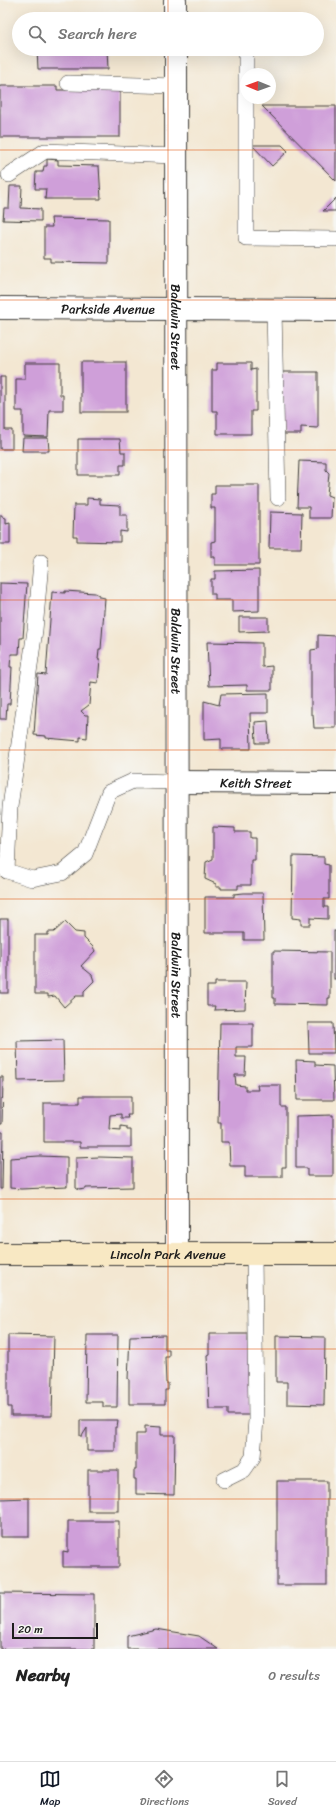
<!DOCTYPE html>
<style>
:root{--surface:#fff;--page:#f2f2f2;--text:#222;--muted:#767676;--line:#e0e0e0;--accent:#111827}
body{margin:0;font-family:Sriracha,sans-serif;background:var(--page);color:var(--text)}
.compass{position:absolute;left:240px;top:68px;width:36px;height:36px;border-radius:50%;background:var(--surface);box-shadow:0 4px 16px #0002;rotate:271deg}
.scale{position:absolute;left:12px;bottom:10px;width:86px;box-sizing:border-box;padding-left:4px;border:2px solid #1c1c1c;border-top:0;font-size:11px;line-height:14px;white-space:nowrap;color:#1c1c1c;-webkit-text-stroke:3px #f6f6f2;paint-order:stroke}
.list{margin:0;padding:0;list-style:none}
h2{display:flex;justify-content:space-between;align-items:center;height:52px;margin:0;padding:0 16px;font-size:17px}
h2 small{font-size:13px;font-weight:400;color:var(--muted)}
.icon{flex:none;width:22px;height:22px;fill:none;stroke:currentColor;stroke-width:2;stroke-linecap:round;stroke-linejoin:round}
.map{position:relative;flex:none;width:336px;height:1649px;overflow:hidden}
.search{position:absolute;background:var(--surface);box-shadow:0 4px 16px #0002;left:12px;right:12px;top:12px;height:44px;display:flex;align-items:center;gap:10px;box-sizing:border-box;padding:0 14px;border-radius:22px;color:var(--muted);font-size:15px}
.sheet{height:112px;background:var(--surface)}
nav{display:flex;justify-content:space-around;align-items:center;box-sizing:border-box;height:56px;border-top:1px solid var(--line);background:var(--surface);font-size:11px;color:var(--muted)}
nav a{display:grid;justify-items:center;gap:2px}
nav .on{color:var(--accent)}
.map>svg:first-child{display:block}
.building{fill:#cf9fd9}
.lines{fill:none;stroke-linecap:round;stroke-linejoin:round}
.lane-casing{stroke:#3c3a37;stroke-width:16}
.street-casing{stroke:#3c3a37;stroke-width:24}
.secondary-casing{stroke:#3c3a37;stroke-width:24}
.lane{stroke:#fff;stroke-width:15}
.street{stroke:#fff;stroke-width:22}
.secondary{stroke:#f8e8c3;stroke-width:22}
.grid{fill:none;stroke:#de560d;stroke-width:1;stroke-opacity:0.55}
.labels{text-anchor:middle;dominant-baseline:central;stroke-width:3;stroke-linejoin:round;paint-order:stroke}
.street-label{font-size:13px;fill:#1c1c1c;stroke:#f6f6f2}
</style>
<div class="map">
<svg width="336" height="1649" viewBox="0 0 336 1649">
<rect width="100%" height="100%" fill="#f6f6f2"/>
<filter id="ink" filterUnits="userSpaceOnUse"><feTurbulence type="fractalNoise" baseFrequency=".025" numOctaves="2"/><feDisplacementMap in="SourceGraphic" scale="8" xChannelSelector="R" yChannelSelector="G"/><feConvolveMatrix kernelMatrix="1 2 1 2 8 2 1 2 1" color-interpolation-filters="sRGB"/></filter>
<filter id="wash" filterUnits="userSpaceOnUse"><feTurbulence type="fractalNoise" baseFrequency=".012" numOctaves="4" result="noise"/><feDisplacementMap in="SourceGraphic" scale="16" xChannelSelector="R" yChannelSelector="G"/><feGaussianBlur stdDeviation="0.9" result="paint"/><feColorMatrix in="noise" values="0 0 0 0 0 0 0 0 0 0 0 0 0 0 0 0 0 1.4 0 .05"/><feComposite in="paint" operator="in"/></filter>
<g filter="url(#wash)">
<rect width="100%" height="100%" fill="#f3e7d2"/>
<g id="blocks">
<g class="building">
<path d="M37,49H107L108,69H38Z"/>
<path d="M0,86H57V90H120V137H0Z"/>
<path d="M262,106H336V181Z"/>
<path d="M252,145H282L288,151L272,166Z"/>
<path d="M47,159L58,160V165L99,166L101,199H45L46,189H35L36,172H43L44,166H47Z"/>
<path d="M10,186H22L21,208L41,209V221L3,220L4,208H9Z"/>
<path d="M336,198V211H323Z"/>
<path d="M51,218L109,219V263L51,262V258H44V227H52Z"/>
<rect x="81" y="362" width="45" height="50"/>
<path d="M25,363H60V395H63V410H49L48,437L23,436V411H16V379H25Z"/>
<path d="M217,363H251V370L256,369V411H251V434H217V411H212V370H217Z"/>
<path d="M281,372H318V428L301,427V434H283Z"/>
<path d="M0,377H5V430H12V449H0Z"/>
<path d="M23,438H48L49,451H22Z"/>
<path d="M78,439H120L121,452H125V465H120V475H78Z"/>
<path d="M299,461L326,462V470L329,473L327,495L332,497L331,518H309V507H297Z"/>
<path d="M215,485H259V565H215V557H211V542L215,541V508H211V494H215Z"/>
<path d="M87,498L100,499V504L120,505V515H127V532L120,531V542L77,541V536H73L74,505H87Z"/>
<path d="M270,512L302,513L301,548H269Z"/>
<path d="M0,515H2V517L6,518V524L10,523V544H0Z"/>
<path d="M259,570V611L232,612V600H215V594H211V579H215V571Z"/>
<path d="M0,583L27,584L23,638H20L19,654H11L10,667H12L10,704H7L6,719H0Z"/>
<path d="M65,591L95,593L99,595V597L105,598L101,649H99L98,659H100L98,683L91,682L89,705L81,711L85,715H88L87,738L80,737V741L46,738V736L34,735L38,674L46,675L52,592L65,593Z"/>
<path d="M239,617H268V631L239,632Z"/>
<path d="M318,635L336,636V728H314L313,714H311V650L318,649Z"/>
<path d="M207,642L262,643V667L272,666V690H247V685L209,686Z"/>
<path d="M268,693V713H250L251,749H221V739L204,740V701L219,705L221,694Z"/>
<path d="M268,721L269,743H256L255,722Z"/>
<path d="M213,827L235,828V832H250V838H255V860H251V885H238V889H221V887H216V884L205,879L206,862L213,859Z"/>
<path d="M293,856L324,857V864L329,865V899H324V907H328V919L310,918V925H301V919L292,918Z"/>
<path d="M244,893H263L264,940H244V933H205V897H234V894Z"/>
<rect x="0" y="919" width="8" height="74"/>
<path d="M65,922L75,932L84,933V938L93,947L95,951L81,966L92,975L94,981L84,991V996H76L64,1007L55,996L48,997V994H35V935H48V932H54Z"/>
<rect x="334" y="931" width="2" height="48"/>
<path d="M273,951L330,952V998H328V1005L275,1004V998H273Z"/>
<path d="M215,982H246L245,1009L214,1010L215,1006H207V986H215Z"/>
<path d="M220,1023H253V1047H236V1057H246L245,1075H235L236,1085L245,1086V1090H258L257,1085H281V1107H286V1167H282V1177H245V1166H230L229,1142H221V1123H218Z"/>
<path d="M308,1023H333L334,1053H309Z"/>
<path d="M63,1040L64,1080L18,1081L17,1041Z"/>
<path d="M296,1060L315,1061V1065L333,1066L334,1100H297Z"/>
<path d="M0,1077H3L2,1124H0Z"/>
<path d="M80,1096H131V1115H127L128,1118H121V1114L110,1115L109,1129L121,1130V1126L127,1127V1130H131V1147H80V1142H44V1103H80Z"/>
<path d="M333,1115V1176H307V1168H296V1116Z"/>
<path d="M0,1132H3L2,1189H0Z"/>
<path d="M39,1156L67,1157V1187L21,1189L10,1188V1158Z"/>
<path d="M99,1157L133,1158V1187L86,1188V1189L79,1190L76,1188V1158Z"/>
<path d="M209,1334H250V1415H228V1409H209L207,1355L209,1354Z"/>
<path d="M8,1335L54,1336L52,1416H11V1407H8Z"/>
<path d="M87,1335H118L117,1407H103V1402H86Z"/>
<path d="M165,1335V1350H169V1357H165L166,1383H168V1390H165V1404H129V1379H128L130,1336Z"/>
<path d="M276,1336L325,1337L324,1405L287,1404V1382H276Z"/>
<path d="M80,1420H118L117,1427H115V1451H87V1428L82,1436H80Z"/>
<path d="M145,1426L161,1427V1435H175L174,1495L136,1494V1479H134V1470H136V1434H145Z"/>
<rect x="88" y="1470" width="30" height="41"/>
<rect x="277" y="1481" width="50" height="104"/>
<path d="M29,1498V1537H0V1499Z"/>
<path d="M68,1521H119V1567H63V1551L68,1552Z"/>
<path d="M0,1593L94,1594V1649H0Z"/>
<path d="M156,1629L199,1636L218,1649H127V1636Z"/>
</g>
</g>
</g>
<g filter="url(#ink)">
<use href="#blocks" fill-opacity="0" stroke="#3c3a37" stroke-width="1"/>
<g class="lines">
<g class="lane-casing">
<g id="lane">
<path d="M246,49V238L336,239"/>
<path d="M68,83L176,86"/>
<path d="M9,175L45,151L175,156"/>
<path d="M274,309L278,498"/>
<path d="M0,866L7,871L32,879L62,873L85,854L109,792L133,781L176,782"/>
<path d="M7,871L10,807L35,630L41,562"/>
<path d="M224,1480L244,1470L253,1457L256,1420L254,1254"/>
</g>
</g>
<g class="street-casing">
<g id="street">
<path d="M175,0V19"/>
<path id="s1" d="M176,49L177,1254"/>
<path id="s2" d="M0,308L336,310"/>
<path id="s3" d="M176,782L336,783"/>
</g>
</g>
<g class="secondary-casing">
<g id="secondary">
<path id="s4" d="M0,1254H336"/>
</g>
</g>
<use href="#lane" class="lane"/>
<use href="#street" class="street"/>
<use href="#secondary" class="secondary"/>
</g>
</g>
<path class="grid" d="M168,0V19M168,49V1649M0,150H336M0,300H336M0,450H336M0,600H336M0,750H336M0,899H336M0,1049H336M0,1199H336M0,1349H336M0,1499H336"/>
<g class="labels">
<g class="street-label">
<text stroke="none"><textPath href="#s2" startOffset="108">Parkside Avenue</textPath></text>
<text stroke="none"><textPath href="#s1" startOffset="278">Baldwin Street</textPath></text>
<text stroke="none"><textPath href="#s1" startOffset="602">Baldwin Street</textPath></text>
<text stroke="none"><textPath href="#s3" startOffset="80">Keith Street</textPath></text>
<text stroke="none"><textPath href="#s1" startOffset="926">Baldwin Street</textPath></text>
<text stroke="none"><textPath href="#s4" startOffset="168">Lincoln Park Avenue</textPath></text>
</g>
</g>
</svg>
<svg class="compass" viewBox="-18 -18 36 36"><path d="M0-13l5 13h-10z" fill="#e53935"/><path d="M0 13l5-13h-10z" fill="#767676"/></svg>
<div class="scale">20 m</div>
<div class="search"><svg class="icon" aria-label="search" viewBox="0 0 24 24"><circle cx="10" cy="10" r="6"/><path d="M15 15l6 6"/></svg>Search here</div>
</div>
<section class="sheet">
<h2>Nearby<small>0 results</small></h2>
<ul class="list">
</ul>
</section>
<nav>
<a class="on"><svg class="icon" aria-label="map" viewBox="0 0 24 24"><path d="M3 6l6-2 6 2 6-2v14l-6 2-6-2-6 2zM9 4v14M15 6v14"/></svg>Map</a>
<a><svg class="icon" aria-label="directions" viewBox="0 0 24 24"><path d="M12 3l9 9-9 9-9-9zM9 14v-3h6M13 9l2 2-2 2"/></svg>Directions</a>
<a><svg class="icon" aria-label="saved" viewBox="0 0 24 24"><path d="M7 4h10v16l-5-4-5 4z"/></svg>Saved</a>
</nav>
